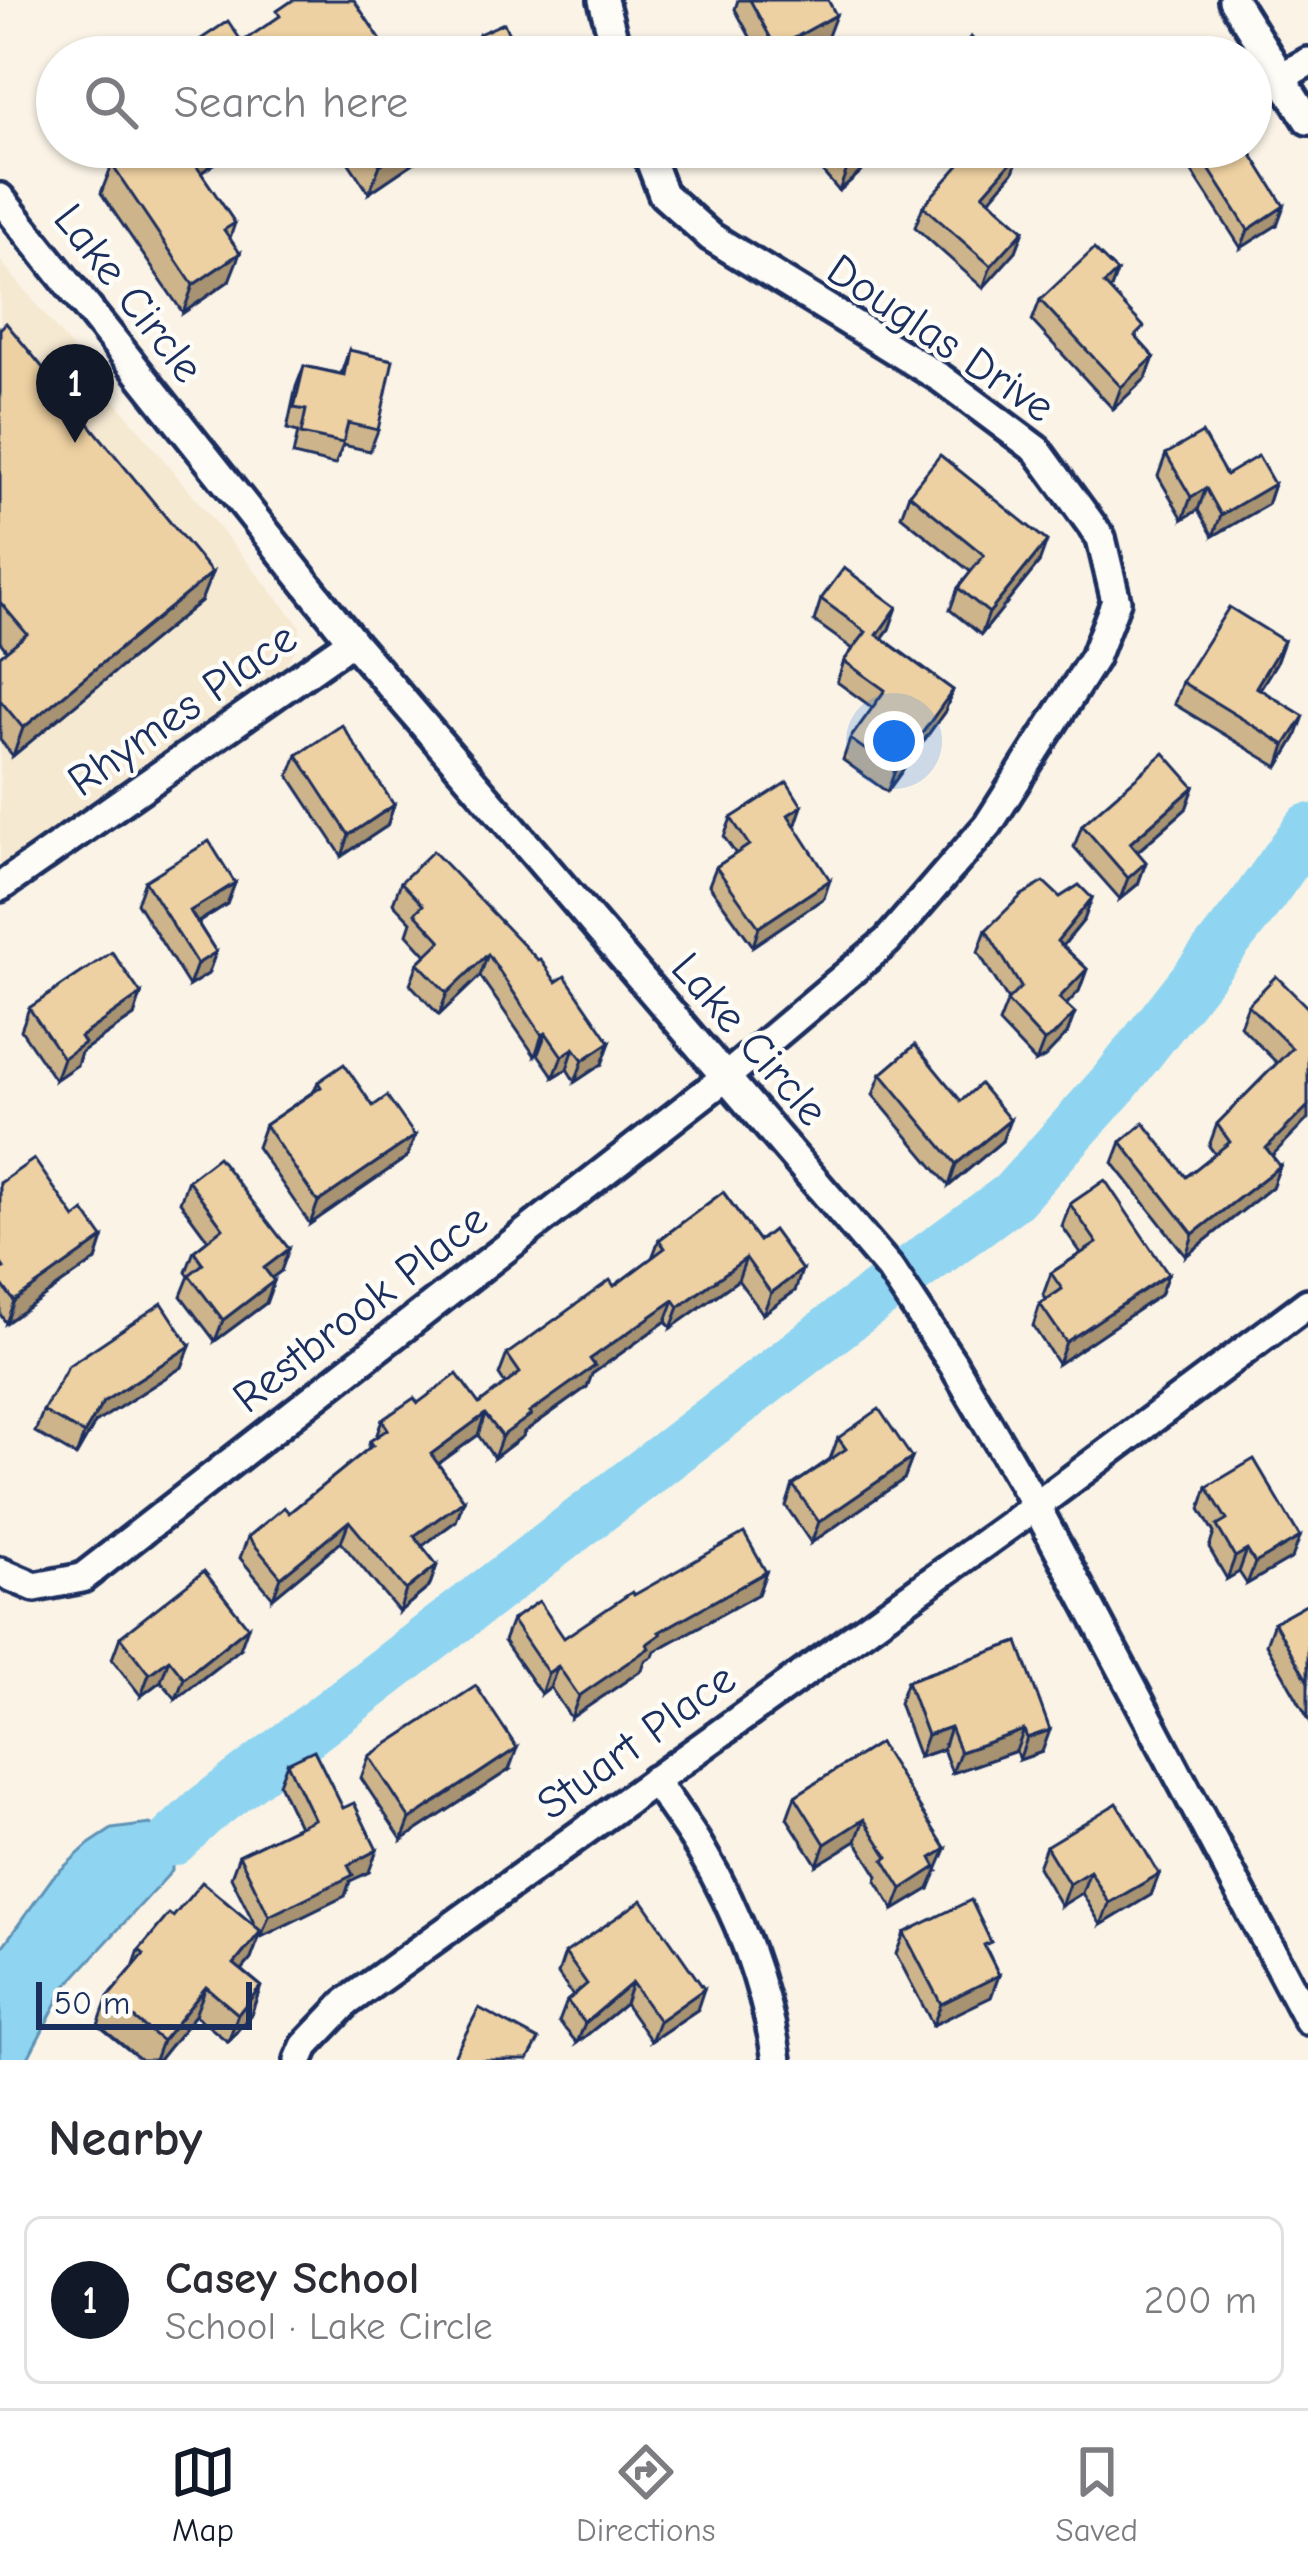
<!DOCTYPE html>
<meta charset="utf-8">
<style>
:root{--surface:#fff;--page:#f2f2f3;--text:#2b2b33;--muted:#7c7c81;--line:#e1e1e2;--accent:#111827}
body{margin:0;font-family:"Comic Neue",sans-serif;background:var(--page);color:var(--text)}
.scale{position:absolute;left:36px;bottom:30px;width:216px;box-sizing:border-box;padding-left:12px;border:6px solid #1b2f5e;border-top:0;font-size:33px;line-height:42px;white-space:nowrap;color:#1b2f5e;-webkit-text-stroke:9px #fdfcf7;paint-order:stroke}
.you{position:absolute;left:894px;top:741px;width:42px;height:42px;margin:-30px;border:9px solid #fff;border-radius:50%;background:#1a73e8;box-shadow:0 0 0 18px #1a73e833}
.badge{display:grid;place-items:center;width:78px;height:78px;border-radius:50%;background:var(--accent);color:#fff;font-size:39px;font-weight:700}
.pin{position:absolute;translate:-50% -99px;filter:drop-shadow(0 3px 6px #0008)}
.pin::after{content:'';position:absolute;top:63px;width:42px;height:36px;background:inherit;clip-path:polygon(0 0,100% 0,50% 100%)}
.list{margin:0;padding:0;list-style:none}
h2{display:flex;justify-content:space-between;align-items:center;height:156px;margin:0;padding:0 48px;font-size:51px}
h2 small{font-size:39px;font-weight:400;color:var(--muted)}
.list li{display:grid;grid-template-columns:78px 1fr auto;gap:36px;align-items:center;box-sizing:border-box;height:168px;margin:0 24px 24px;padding:0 24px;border:3px solid var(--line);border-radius:18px}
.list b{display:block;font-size:45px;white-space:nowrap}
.list p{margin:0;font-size:39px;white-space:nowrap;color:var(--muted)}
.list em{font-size:39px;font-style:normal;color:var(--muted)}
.icon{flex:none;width:66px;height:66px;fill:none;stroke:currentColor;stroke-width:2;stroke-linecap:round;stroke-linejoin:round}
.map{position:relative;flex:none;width:1308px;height:2060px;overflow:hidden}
.search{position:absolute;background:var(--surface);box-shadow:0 3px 9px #0004;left:36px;right:36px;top:36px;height:132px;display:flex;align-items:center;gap:30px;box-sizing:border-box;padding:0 42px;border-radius:66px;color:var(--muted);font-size:45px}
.sheet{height:348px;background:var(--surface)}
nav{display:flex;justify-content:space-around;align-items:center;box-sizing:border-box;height:168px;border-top:3px solid var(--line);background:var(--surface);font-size:33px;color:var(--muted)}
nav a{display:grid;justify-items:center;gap:6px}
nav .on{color:var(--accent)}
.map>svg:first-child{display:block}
.built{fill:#f6e9d2}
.water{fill:#8fd5f1;stroke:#6193b6;stroke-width:3}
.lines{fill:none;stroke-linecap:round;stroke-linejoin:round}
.river{stroke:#8fd5f1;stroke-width:51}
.street-casing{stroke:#1b2f5e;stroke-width:36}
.street{stroke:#fdfcf7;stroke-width:27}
.wall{fill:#cdb48b;stroke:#1b2f5e;stroke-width:3}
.shaded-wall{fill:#a79271;stroke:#1b2f5e;stroke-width:3}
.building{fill:#eed1a2;stroke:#1b2f5e;stroke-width:3}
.labels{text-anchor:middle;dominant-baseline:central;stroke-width:9;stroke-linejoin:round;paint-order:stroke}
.street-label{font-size:45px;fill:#1b2f5e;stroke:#fdfcf7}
</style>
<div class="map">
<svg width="1308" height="2060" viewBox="0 0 1308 2060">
<rect width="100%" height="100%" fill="#faf3e6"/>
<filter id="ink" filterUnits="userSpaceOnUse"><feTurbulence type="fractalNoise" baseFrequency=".00833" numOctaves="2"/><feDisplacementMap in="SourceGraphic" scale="24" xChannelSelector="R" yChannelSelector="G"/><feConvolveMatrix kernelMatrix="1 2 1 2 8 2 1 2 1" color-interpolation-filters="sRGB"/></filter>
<g filter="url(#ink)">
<path class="built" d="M0,260L300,626L299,644L276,681L0,869Z"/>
<path class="water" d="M150,1824L172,1841V1871L65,1987L27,2060H0V1950L53,1877L89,1844L112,1829Z"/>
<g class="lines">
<path class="river" d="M172,1841L203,1812L849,1316L1013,1196L1116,1081L1253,906L1308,829"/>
<g class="street-casing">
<g id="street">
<path d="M603,0L618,57"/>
<path d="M1233,0L1308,120"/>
<path d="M1281,77L1308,62"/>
<path d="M0,198L352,641L891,1270L953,1364L1036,1506L1308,2020"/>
<path d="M0,887L352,641"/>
<path d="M0,1572L35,1587L82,1578L727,1076L887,941L988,825L1094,658L1116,601L1101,538L1037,450L942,379L711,237L663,194L645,147"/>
<path d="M654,1780C669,1803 687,1826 701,1850C739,1913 766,1987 777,2060"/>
<path d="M299,2060L305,2046L347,2002L1036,1506L1308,1303"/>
</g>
</g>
<use href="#street" class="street"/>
</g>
<g class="wall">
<path d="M738,0H828V36L790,57H761L735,9Z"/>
<path d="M479,34L516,51L514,57H483L476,41Z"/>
<path d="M124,147H239L201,173L235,223L230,238L229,281L183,313L101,193L112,165L129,153Z"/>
<path d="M338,147H430L428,153L369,193Z"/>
<path d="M801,147H889L839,191Z"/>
<path d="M1176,147H1247L1277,225L1241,248Z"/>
<path d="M1013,172L989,200L1024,230L1016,251L983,288L915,227L923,206Z"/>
<path d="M1117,272L1110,291L1139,341L1154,357L1146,378L1113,409L1032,321L1040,300Z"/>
<path d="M0,329L201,601L13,756L0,740V656L7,651L0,642Z"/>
<path d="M349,350L378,430L370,451L343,445L335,465L293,455L298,432L287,429L296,387L304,366L341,374Z"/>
<path d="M1166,454L1226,475L1274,484L1267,505L1213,536L1198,510L1183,519L1158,476Z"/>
<path d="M909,494L1039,563L981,635L950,610L958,588L971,572L901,516Z"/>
<path d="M821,599L897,607L889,629L882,638L953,690L945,711L887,792L843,760L850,739L873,708L837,682L844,661L853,649L814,621Z"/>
<path d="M1284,641L1276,663L1260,689L1296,737L1278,767L1174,704L1182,682Z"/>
<path d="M297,755L394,805L387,826L342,856L289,776Z"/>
<path d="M1194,787L1186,809L1137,852L1146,862L1138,884L1120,899L1074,847L1082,825Z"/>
<path d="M802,806L794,825L824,898L753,946L709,885L716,867L736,854L724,837L731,818Z"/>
<path d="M145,881L235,883L227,904L198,923L216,952L208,974L189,986L137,903Z"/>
<path d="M401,882L556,982L610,1042L602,1064L575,1082L567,1069L554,1077L538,1054L535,1056L480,976L439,1015L410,984L418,963L426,955L407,934L411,922L393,903Z"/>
<path d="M1092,898L1084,920L1063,946L1087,969L1079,991L1066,1005L1067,1034L1045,1057L1036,1062L999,1023L1008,1000L978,952L986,930Z"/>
<path d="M141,994L134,1016L81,1052L77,1065L55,1080L21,1030L29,1008Z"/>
<path d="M1248,1005L1308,1008L1272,1156L1280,1166L1272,1187L1186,1256L1113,1163L1121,1142L1186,1177L1215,1154L1209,1146L1217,1124L1277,1063L1240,1026Z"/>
<path d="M881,1074L961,1101L1002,1141L949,1186L873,1095Z"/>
<path d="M318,1082L373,1106L415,1136L407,1157L310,1224L257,1147L265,1125L314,1091Z"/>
<path d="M188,1180L281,1271L271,1278L274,1281L266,1303L215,1341L181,1296L189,1276L186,1272L194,1251L208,1240L180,1202Z"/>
<path d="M0,1183L75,1218L103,1238L96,1260L6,1323L0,1314Z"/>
<path d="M723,1192L795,1291L763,1314L738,1280L671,1328L666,1321L592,1374L587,1387L524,1432L523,1436L494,1458L478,1435L438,1464L464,1500L456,1521L422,1546L437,1565L429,1587L399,1612L341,1542L273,1598L240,1558L248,1537L289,1513L368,1449L370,1441L376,1437L382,1420L418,1403L479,1404L505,1384L499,1375L507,1354L614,1286L652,1258L659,1240Z"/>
<path d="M1070,1204L1168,1274L1160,1295L1058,1364L1033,1326L1040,1304L1047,1300L1043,1295L1051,1273L1081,1253L1062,1226Z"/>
<path d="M190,1346L182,1367L95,1423L76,1456L35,1432L43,1411Z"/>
<path d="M838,1438L912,1458L904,1479L811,1543L786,1506L793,1485L830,1459Z"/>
<path d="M1207,1487L1292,1558L1247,1584L1239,1572L1227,1579L1209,1548L1214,1533L1200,1509Z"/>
<path d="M766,1572L758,1594L655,1651L653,1656L645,1661L642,1670L571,1718L550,1687L541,1694L504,1641L512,1620L564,1638L634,1595Z"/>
<path d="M1308,1603V1718L1266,1644L1274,1622Z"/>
<path d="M120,1637L240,1649L176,1699L161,1681L141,1696L112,1659Z"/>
<path d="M1018,1642L1042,1752L1019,1760L1016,1751L952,1773L943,1749L919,1757L899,1703L907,1681Z"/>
<path d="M879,1743L938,1871L934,1873L929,1889L894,1910L876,1881L878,1876L856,1841L817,1865L787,1818L795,1796Z"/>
<path d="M369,1756L509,1770L402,1840L361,1778Z"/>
<path d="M287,1763L369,1872L350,1881L345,1896L261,1937L260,1935L251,1959L242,1970L261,1986L251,2014L228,2042L195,2015L159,2060H141L98,2025L108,1997L133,1967L139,1950L173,1917L256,1927L231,1877L239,1855L299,1826L279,1784Z"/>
<path d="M1046,1846L1159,1874L1151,1895L1101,1925L1082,1893L1061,1906L1038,1867Z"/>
<path d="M904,1933L988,1952L999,1975L991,1997L933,2025L896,1954Z"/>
<path d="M565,1953L697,2010L651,2041L625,2004L577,2043L559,2022L567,2001L573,1996L558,1974Z"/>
</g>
<g class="shaded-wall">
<path d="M836,15L828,36L790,57H772L776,48Z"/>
<path d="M207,147H239L181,186L191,158Z"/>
<path d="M406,147H430L428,153L369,193L380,165Z"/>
<path d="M872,147H889L839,191L847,169Z"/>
<path d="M1021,151L1013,172L976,216L983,194Z"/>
<path d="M1284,206L1277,225L1241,248L1248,230Z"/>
<path d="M1024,230L1016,251L983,288L991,266Z"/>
<path d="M240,253L229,281L183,313L193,285Z"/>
<path d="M1117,272L1109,294L1104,284Z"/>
<path d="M1154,357L1146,378L1113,409L1121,387Z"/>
<path d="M1274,484L1267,505L1213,536L1221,515Z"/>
<path d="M1206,488L1198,510L1183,519L1191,497Z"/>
<path d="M1047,541L1039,563L981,635L989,613Z"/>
<path d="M212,573L201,601L13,756L23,728Z"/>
<path d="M897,607L889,629L869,656L877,635Z"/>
<path d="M1284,641L1276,663L1248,708L1256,687Z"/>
<path d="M953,690L945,711L887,792L895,771Z"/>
<path d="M1304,716L1296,737L1278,767L1285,745Z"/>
<path d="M1194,787L1186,809L1122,865L1130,843Z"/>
<path d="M394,805L387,826L342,856L349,835Z"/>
<path d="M802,806L796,824L781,834L788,815Z"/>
<path d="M1146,862L1138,884L1120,899L1128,878Z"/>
<path d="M830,880L824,898L753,946L759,927Z"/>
<path d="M235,883L227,904L182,932L190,911Z"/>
<path d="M1092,898L1084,920L1049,962L1057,941Z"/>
<path d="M216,952L208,974L189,986L197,964Z"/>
<path d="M488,954L480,976L439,1015L447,993Z"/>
<path d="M1087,969L1079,991L1052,1020L1059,998Z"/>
<path d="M141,994L134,1016L81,1052L77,1065L55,1080L63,1058L80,1037Z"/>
<path d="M1075,1013L1067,1034L1045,1057L1036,1062L1044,1041Z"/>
<path d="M546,1033L538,1054L535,1056L542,1035Z"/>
<path d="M610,1042L602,1064L575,1082L583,1060Z"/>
<path d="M574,1048L567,1069L554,1077L562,1056Z"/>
<path d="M1308,1106V1119L1258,1170L1266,1148Z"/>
<path d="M1010,1120L1002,1141L949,1186L956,1164Z"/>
<path d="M415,1136L407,1157L310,1224L318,1202Z"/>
<path d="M1280,1166L1272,1187L1186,1256L1193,1234Z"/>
<path d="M103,1238L96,1260L6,1323L14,1301Z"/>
<path d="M289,1249L281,1271L256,1290L264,1268Z"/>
<path d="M746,1258L738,1280L671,1328L679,1307Z"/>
<path d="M802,1270L795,1291L763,1314L771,1293Z"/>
<path d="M1168,1274L1160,1295L1058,1364L1066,1342Z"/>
<path d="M274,1281L266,1303L215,1341L223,1320Z"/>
<path d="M674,1300L666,1321L592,1374L587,1387L524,1432L523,1436L494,1458L502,1436L590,1359Z"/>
<path d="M190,1346L182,1367L95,1423L76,1456L84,1434L103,1402Z"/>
<path d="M485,1414L478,1435L423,1475L431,1454Z"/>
<path d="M912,1458L904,1479L811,1543L819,1522Z"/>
<path d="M464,1500L456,1521L406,1558L414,1536Z"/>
<path d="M349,1521L341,1542L273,1598L281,1577Z"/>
<path d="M1300,1537L1292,1558L1247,1584L1255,1563Z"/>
<path d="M1247,1550L1239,1572L1227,1579L1235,1557Z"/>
<path d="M437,1565L429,1587L399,1612L406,1590Z"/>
<path d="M766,1572L758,1594L655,1651L653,1656L645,1661L642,1670L571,1718L579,1696L647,1644L659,1632Z"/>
<path d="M248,1627L240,1649L176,1699L184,1678Z"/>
<path d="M169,1659L161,1681L141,1696L149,1674Z"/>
<path d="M558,1666L550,1687L541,1694L548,1673Z"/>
<path d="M950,1727L943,1749L919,1757L927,1735Z"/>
<path d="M1024,1730L1016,1751L952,1773L960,1752Z"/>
<path d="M1050,1730L1042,1752L1019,1760L1027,1738Z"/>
<path d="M517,1748L509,1770L402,1840L410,1819Z"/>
<path d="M864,1819L856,1841L817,1865L825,1844Z"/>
<path d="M946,1849L929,1889L894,1910L902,1889L931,1858Z"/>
<path d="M377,1850L369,1872L350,1881L345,1896L261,1937L269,1916L348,1865Z"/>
<path d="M1090,1871L1082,1893L1061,1906L1069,1884Z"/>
<path d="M1159,1874L1151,1895L1101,1925L1109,1903Z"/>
<path d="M261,1931L251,1959L224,1992L234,1964Z"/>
<path d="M999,1975L991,1997L933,2025L941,2004Z"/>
<path d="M632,1983L625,2004L577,2043L585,2023Z"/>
<path d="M261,1986L251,2014L228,2042L238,2014Z"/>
<path d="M206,1987L195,2015L159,2060H155L162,2041Z"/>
<path d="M704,1989L697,2010L651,2041L659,2021Z"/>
</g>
<g class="building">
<path d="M293,0H354L392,57H174L228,21L242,42L280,16L277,11Z"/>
<path d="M750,0H828L836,15L776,48Z"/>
<path d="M504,23L516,51L501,57H488L479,34Z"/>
<path d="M971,37L988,57H949Z"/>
<path d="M913,47L922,57H901Z"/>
<path d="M138,147H207L191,158L235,223L224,230L240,253L193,285L112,165Z"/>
<path d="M367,147H406L380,165Z"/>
<path d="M827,147H872L847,169Z"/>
<path d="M975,147H1016L1021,151L983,194L1024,230L991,266L923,206Z"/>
<path d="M1195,147H1247L1284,206L1248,230Z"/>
<path d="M1094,249L1117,272L1104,284L1144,327L1135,336L1154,357L1121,387L1040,300Z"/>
<path d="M6,323L212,573L23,728L0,700V656L27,634L0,602V329Z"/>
<path d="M349,350L393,360L378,430L348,423L343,443L301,434L306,410L294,408L304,366L344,375Z"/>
<path d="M1202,433L1226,475L1258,456L1274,484L1221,515L1206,488L1191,497L1166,454Z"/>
<path d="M940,455L1047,541L989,613L958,588L984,555L909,494Z"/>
<path d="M844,568L897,607L877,635L953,690L895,771L850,739L885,690L844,661L866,632L821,599Z"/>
<path d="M1229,607L1284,641L1256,687L1304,716L1285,745L1182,682Z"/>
<path d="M342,725L394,805L349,835L297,755Z"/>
<path d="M1164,753L1194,787L1130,843L1146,862L1128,878L1082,825Z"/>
<path d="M787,782L802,806L788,815L830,880L759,927L716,867L749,845L731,818Z"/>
<path d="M209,841L235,883L190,911L216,952L197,964L145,881Z"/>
<path d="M433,851L538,960L540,959L556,982L565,976L610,1042L583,1060L574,1048L562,1056L546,1033L542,1035L488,954L447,993L418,963L441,941L415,913L423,905L401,882Z"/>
<path d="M1044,882L1060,897L1079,885L1092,898L1057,941L1087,969L1059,998L1075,1013L1053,1036L1044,1041L1007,1001L1021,987L986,930L1022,895Z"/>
<path d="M112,952L141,994L80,1037L84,1043L63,1058L29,1008Z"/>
<path d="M1276,976L1308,1008V1106L1266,1148L1280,1166L1193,1234L1121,1142L1144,1123L1186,1177L1230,1142L1217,1124L1292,1048L1248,1005Z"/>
<path d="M915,1045L961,1101L980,1084L1010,1120L956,1164L881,1074Z"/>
<path d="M344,1064L373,1106L387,1096L415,1136L318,1202L265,1125L321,1087L318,1082Z"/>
<path d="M218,1157L289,1249L264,1268L274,1281L223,1320L189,1275L203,1264L194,1251L223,1228L188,1180Z"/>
<path d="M34,1159L75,1218L84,1211L103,1238L14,1301L0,1282V1270L4,1268L0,1262V1183Z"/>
<path d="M1105,1180L1168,1274L1066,1342L1040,1304L1062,1289L1051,1273L1097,1243L1070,1204Z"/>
<path d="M723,1192L759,1241L773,1230L802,1270L771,1293L746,1258L679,1307L674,1300L590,1359L595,1366L529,1413L531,1415L502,1436L485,1414L431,1454L464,1500L414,1536L437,1565L406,1590L349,1521L281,1577L248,1537L284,1507L289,1513L373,1445L370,1441L388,1429L382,1420L414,1398L418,1403L457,1374L479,1404L520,1373L507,1354L610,1280L614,1286L665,1248L659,1240Z"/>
<path d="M162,1303L190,1346L103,1402L84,1434L43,1411L68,1366Z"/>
<path d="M879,1409L912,1458L819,1522L793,1485L846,1449L838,1438Z"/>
<path d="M1254,1459L1300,1537L1255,1563L1247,1550L1235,1557L1217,1526L1227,1520L1207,1487Z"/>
<path d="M744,1533L766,1572L659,1632L661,1634L647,1644L649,1648L579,1696L558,1666L548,1673L512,1620L539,1601L564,1638L632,1592L634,1595Z"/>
<path d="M204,1571L248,1627L184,1678L169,1659L149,1674L120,1637Z"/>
<path d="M1308,1603V1682L1274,1622Z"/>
<path d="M1018,1642L1050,1730L1027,1738L1024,1730L960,1752L950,1727L927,1735L907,1681Z"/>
<path d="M476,1686L517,1748L410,1819L369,1756Z"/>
<path d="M879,1743L946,1849L931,1858L936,1867L902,1889L884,1860L888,1857L864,1819L825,1844L795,1796Z"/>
<path d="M314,1750L343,1808L354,1803L377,1850L348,1865L353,1875L269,1916L239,1855L314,1819L287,1763Z"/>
<path d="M1117,1803L1159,1874L1109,1903L1090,1871L1069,1884L1046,1846Z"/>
<path d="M202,1882L261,1931L234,1964L261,1986L238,2014L206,1987L162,2041L108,1997L144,1954L139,1950L169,1914L173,1917Z"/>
<path d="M642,1900L704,1989L659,2021L632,1983L585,2023L567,2001L587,1984L565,1953Z"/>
<path d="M971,1900L991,1942L984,1945L999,1975L941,2004L904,1933Z"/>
<path d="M479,2008L539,2040L528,2060H452Z"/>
</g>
</g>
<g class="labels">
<g class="street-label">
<text transform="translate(129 293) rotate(52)">Lake Circle</text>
<text transform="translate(941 338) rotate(34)">Douglas Drive</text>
<text transform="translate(182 709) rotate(-35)">Rhymes Place</text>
<text transform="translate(750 1039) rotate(49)">Lake Circle</text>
<text transform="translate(360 1308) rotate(-38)">Restbrook Place</text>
<text transform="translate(636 1741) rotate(-36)">Stuart Place</text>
</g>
</g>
</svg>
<div class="scale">50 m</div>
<div class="you"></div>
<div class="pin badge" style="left:75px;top:443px">1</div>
<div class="search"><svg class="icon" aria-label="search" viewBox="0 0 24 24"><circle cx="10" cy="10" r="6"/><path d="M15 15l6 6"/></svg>Search here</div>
</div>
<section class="sheet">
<h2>Nearby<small></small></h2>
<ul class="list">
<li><span class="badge">1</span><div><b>Casey School</b><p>School · Lake Circle</p></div><em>200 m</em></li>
</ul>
</section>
<nav>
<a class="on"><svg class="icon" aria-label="map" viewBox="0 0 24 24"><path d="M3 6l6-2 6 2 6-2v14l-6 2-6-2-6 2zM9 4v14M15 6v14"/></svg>Map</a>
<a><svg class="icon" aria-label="directions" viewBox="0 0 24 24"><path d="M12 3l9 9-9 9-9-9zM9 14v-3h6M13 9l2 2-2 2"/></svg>Directions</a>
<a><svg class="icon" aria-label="saved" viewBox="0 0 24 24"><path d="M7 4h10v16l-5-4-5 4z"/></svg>Saved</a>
</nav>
